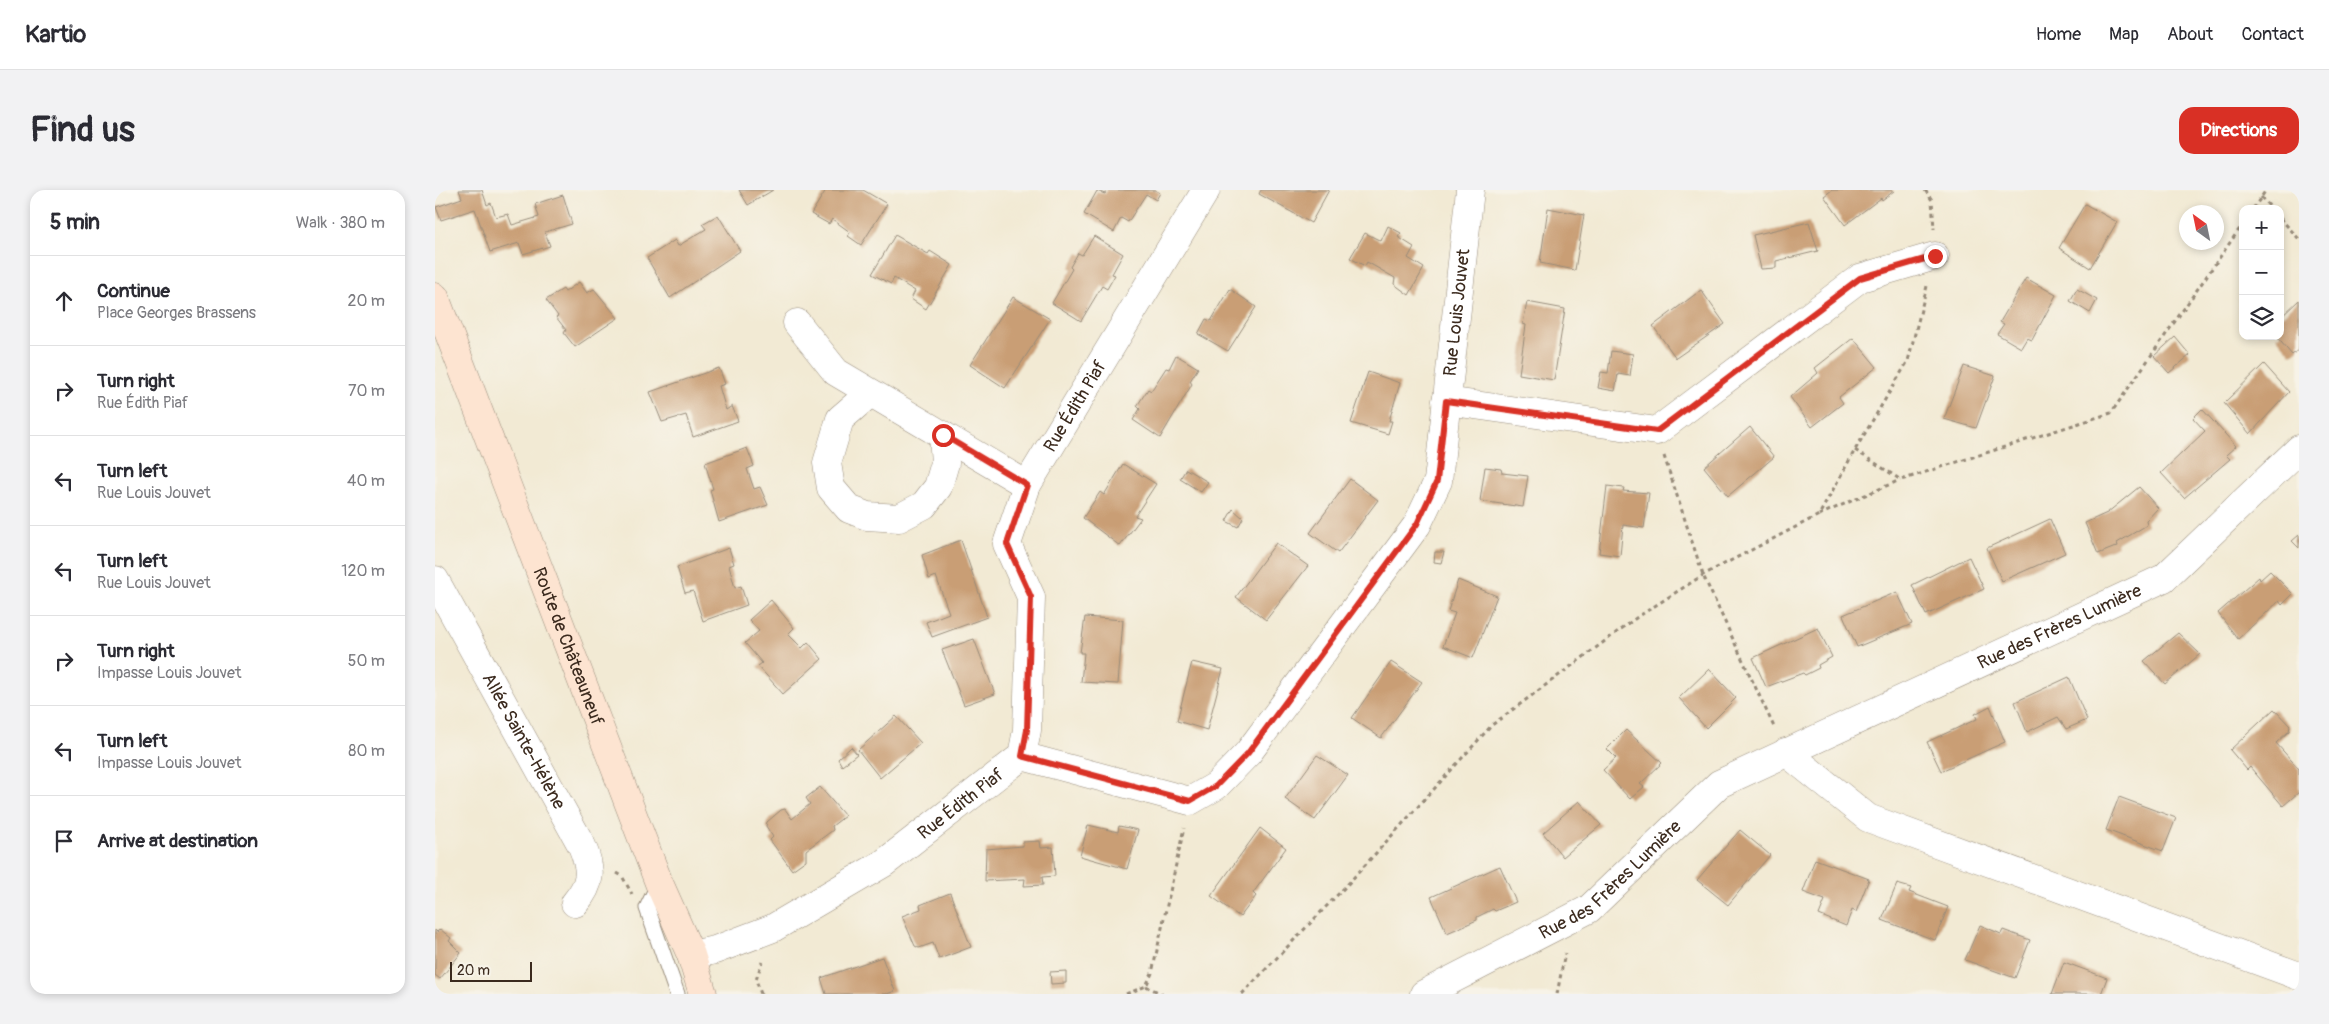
<!DOCTYPE html>
<meta charset="utf-8">
<style>
:root{--surface:#fff;--page:#f2f2f3;--text:#2b2b33;--muted:#7c7c81;--line:#e1e1e2;--accent:#d93025}
body{margin:0;font-family:Pangolin,sans-serif;background:var(--page);color:var(--text)}
.controls{position:absolute;right:15px;top:15px;display:grid;overflow:hidden;border-radius:10px;box-shadow:0 2px 8px #0003}
.controls button{width:45px;height:45px;display:grid;place-items:center;padding:0;border:0;border-bottom:1px solid var(--line);background:var(--surface);color:var(--text);font:25px sans-serif}
.compass{position:absolute;left:1744px;top:15px;width:45px;height:45px;border-radius:50%;background:var(--surface);box-shadow:0 2px 8px #0003;rotate:327deg}
.scale{position:absolute;left:15px;bottom:12px;width:82px;box-sizing:border-box;padding-left:5px;border:2px solid #3b2a1e;border-top:0;font-size:14px;line-height:18px;white-space:nowrap;color:#3b2a1e;-webkit-text-stroke:4px #f7f3e8;paint-order:stroke}
.stop{position:absolute;width:15px;height:15px;margin:-11px;border:4px solid #d93025;border-radius:50%;background:#fff}
.stop.end{background:#d93025;border-color:#fff;box-shadow:0 1px 5px #0008}
.list{margin:0;padding:0;list-style:none}
h2{display:flex;justify-content:space-between;align-items:center;height:65px;margin:0;padding:0 20px;font-size:21px}
h2 small{font-size:16px;font-weight:400;color:var(--muted)}
.list li{display:grid;grid-template-columns:32px 1fr auto;gap:15px;align-items:center;box-sizing:border-box;height:90px;padding:0 20px;border-top:1px solid var(--line)}
.list b{display:block;font-size:19px;white-space:nowrap}
.list p{margin:0;font-size:16px;white-space:nowrap;color:var(--muted)}
.list em{font-size:16px;font-style:normal;color:var(--muted)}
.icon{flex:none;width:28px;height:28px;fill:none;stroke:currentColor;stroke-width:2;stroke-linecap:round;stroke-linejoin:round}
.map{position:relative;flex:none;width:1864px;height:804px;overflow:hidden;border-radius:15px}
header{display:flex;align-items:center;gap:30px;box-sizing:border-box;height:70px;padding:0 25px;background:var(--surface);border-bottom:1px solid var(--line)}
header strong{font-size:24px}
nav{display:flex;gap:28px;margin-inline-start:auto;font-size:18px}
.intro{display:flex;align-items:center;justify-content:space-between;box-sizing:border-box;height:120px;padding:0 30px}
h1{margin:0;font-size:35px}
.button{padding:12px 22px;border-radius:15px;background:var(--accent);color:#fff;font-size:18px;font-weight:700}
main{display:flex;gap:30px;padding:0 30px}
aside{flex:1;background:var(--surface);border-radius:15px;box-shadow:0 2px 8px #0003}
.map>svg:first-child{display:block}
.building{fill:#c99e75}
.lines{fill:none;stroke-linecap:round;stroke-linejoin:round}
.service-casing{stroke:#968a79;stroke-width:17}
.minor-casing{stroke:#968a79;stroke-width:29}
.secondary-casing{stroke:#968a79;stroke-width:29}
.path{stroke:#968a79;stroke-width:3;stroke-dasharray:4 4;stroke-linecap:butt}
.service{stroke:#fff;stroke-width:15}
.minor{stroke:#fff;stroke-width:28}
.secondary{stroke:#fde4d1;stroke-width:28}
.route{stroke:#d93025;stroke-width:6}
.labels{text-anchor:middle;dominant-baseline:central;stroke-width:5;stroke-linejoin:round;paint-order:stroke}
.street-label{font-size:18px;fill:#3b2a1e;stroke:#f7f3e8}
</style>
<header>
<strong>Kartio</strong>
<nav><a>Home</a><a>Map</a><a>About</a><a>Contact</a></nav>
</header>
<div class="intro"><h1>Find us</h1><a class="button">Directions</a></div>
<main>
<aside>
<h2>5 min<small>Walk · 380 m</small></h2>
<ul class="list">
<li><svg class="icon" aria-label="ahead" viewBox="0 0 24 24"><path d="M12 20V5M6 11l6-6 6 6"/></svg><div><b>Continue</b><p>Place Georges Brassens</p></div><em>20 m</em></li>
<li><svg class="icon" aria-label="right" viewBox="0 0 24 24"><path d="M7 20v-9h11M14 6l5 5-5 5"/></svg><div><b>Turn right</b><p>Rue Édith Piaf</p></div><em>70 m</em></li>
<li><svg class="icon" aria-label="left" viewBox="0 0 24 24"><path d="M17 20v-9H6M10 6l-5 5 5 5"/></svg><div><b>Turn left</b><p>Rue Louis Jouvet</p></div><em>40 m</em></li>
<li><svg class="icon" aria-label="left" viewBox="0 0 24 24"><path d="M17 20v-9H6M10 6l-5 5 5 5"/></svg><div><b>Turn left</b><p>Rue Louis Jouvet</p></div><em>120 m</em></li>
<li><svg class="icon" aria-label="right" viewBox="0 0 24 24"><path d="M7 20v-9h11M14 6l5 5-5 5"/></svg><div><b>Turn right</b><p>Impasse Louis Jouvet</p></div><em>50 m</em></li>
<li><svg class="icon" aria-label="left" viewBox="0 0 24 24"><path d="M17 20v-9H6M10 6l-5 5 5 5"/></svg><div><b>Turn left</b><p>Impasse Louis Jouvet</p></div><em>80 m</em></li>
<li><svg class="icon" aria-label="arrive" viewBox="0 0 24 24"><path d="M6 21V4h12l-3 4 3 4H6"/></svg><div><b>Arrive at destination</b></div></li>
</ul>
</aside>
<div class="map">
<svg width="1864" height="804" viewBox="0 0 1864 804">
<rect width="100%" height="100%" fill="#f7f3e8"/>
<filter id="ink" filterUnits="userSpaceOnUse"><feTurbulence type="fractalNoise" baseFrequency=".02" numOctaves="2"/><feDisplacementMap in="SourceGraphic" scale="10" xChannelSelector="R" yChannelSelector="G"/><feConvolveMatrix kernelMatrix="1 2 1 2 8 2 1 2 1" color-interpolation-filters="sRGB"/></filter>
<filter id="wash" filterUnits="userSpaceOnUse"><feTurbulence type="fractalNoise" baseFrequency=".0096" numOctaves="4" result="noise"/><feDisplacementMap in="SourceGraphic" scale="20" xChannelSelector="R" yChannelSelector="G"/><feGaussianBlur stdDeviation="1.12" result="paint"/><feColorMatrix in="noise" values="0 0 0 0 0 0 0 0 0 0 0 0 0 0 0 0 0 1.4 0 .05"/><feComposite in="paint" operator="in"/></filter>
<g filter="url(#wash)">
<rect width="100%" height="100%" fill="#f2ead4"/>
<g id="blocks">
<g class="building">
<path d="M24,0H47L52,15L56,13L61,27L73,24L77,35L104,27L100,14L128,5L137,34L110,42L115,56L88,64L84,53L55,62L40,19L6,30L1,17L27,8Z"/>
<path d="M304,0H338L313,15Z"/>
<path d="M391,0H428L452,14L426,55L413,46L415,42L397,29L394,34L376,24Z"/>
<path d="M672,0H720L725,3L721,10L711,4L693,32L686,28L679,42L649,24L662,1L670,4Z"/>
<path d="M826,0H894L876,33L824,4Z"/>
<path d="M1397,0H1458L1459,1L1447,10L1446,8L1410,35L1389,6Z"/>
<path d="M1650,14L1682,32L1655,78L1624,58Z"/>
<path d="M1113,18L1149,25L1140,80L1105,73Z"/>
<path d="M283,25L305,61L235,108L212,68L240,50L243,56L271,39L267,34Z"/>
<path d="M1374,32L1383,61L1341,71V78L1326,79L1318,45Z"/>
<path d="M953,36L966,43L963,47L979,57L973,68L989,78L974,105L959,94L960,88L932,72L930,76L915,68L930,43L946,51Z"/>
<path d="M460,45L493,64L495,61L517,75L491,119L476,109L480,101L459,88L456,94L437,84Z"/>
<path d="M659,46L688,64L677,84L680,85L672,99L667,96L646,131L617,113L637,79L635,77L643,63L647,65Z"/>
<path d="M1591,88L1621,105L1597,150L1592,148L1586,158L1562,144L1569,134L1565,132Z"/>
<path d="M144,92L152,103L159,99L183,128L140,157L129,143L131,140L121,127L123,126L111,110L128,99L130,102Z"/>
<path d="M795,99L821,117L793,161L763,144L771,129L776,131Z"/>
<path d="M1642,99L1662,110L1655,123L1635,111Z"/>
<path d="M1266,100L1290,134L1241,168L1218,136Z"/>
<path d="M578,107L615,129L570,198L535,175Z"/>
<path d="M1864,110V159L1857,165L1841,146H1845V128Z"/>
<path d="M1092,112L1130,119L1119,190L1084,184L1091,135L1088,134Z"/>
<path d="M1740,147L1755,165L1734,183L1719,166Z"/>
<path d="M1418,148L1442,177L1404,207L1408,213L1377,237L1355,207L1383,183L1380,178Z"/>
<path d="M1176,161L1198,164L1195,186L1183,184L1180,201L1163,198L1166,182L1173,183Z"/>
<path d="M741,165L763,178L755,191L757,194L725,248L698,230L705,219L702,216L713,199L716,201L731,178L734,179Z"/>
<path d="M1829,174L1854,202L1815,244L1789,213Z"/>
<path d="M1529,176L1560,186L1541,238L1509,229Z"/>
<path d="M284,178L290,194L284,196L291,220L297,216L303,231L258,247L251,225L227,232L215,202Z"/>
<path d="M933,182L965,193L954,231H957L953,244L916,233Z"/>
<path d="M1767,219L1801,256L1791,265L1795,269L1749,308L1726,283L1770,241L1758,228Z"/>
<path d="M1315,237L1339,267L1293,306L1269,277Z"/>
<path d="M312,258L319,276L312,279L319,299L325,297L333,315L284,332L275,300L278,299L270,273Z"/>
<path d="M688,274L721,294L700,326L706,328L685,356L648,328L665,302L669,305Z"/>
<path d="M1050,277L1066,279L1067,283L1093,286L1088,317L1045,311Z"/>
<path d="M751,279L773,292L766,302L745,289Z"/>
<path d="M915,289L943,310L903,363L875,343Z"/>
<path d="M1172,296L1189,298L1188,301L1214,303L1209,338L1188,335L1185,366L1164,363Z"/>
<path d="M1704,297L1723,318L1711,331L1712,335L1682,353L1683,356L1663,364L1650,333L1672,323Z"/>
<path d="M798,319L808,328L803,337L791,331Z"/>
<path d="M1615,329L1630,363L1567,391L1552,358Z"/>
<path d="M1864,345V358L1857,351Z"/>
<path d="M526,350L552,427L497,447L491,432L514,423L501,386L494,389L487,365Z"/>
<path d="M841,353L873,376L831,430L801,407Z"/>
<path d="M294,358L299,374L294,376L300,398L306,396L312,415L268,431L258,401L250,403L242,377Z"/>
<path d="M1000,362H1009L1006,373L999,372Z"/>
<path d="M1534,367L1549,399L1491,425L1477,395Z"/>
<path d="M1835,381L1858,404L1847,415L1844,411L1803,449L1783,423L1824,387L1825,390Z"/>
<path d="M1023,390L1062,406L1038,468L1008,456L1020,423L1013,421Z"/>
<path d="M1462,402L1477,434L1422,457L1408,425Z"/>
<path d="M336,410L359,438L353,444L367,458L373,452L387,469L348,504L323,476L327,473L310,453L324,441L314,430Z"/>
<path d="M650,427L688,430L683,494L646,492L649,463H645Z"/>
<path d="M1383,438L1397,467L1383,475L1384,478L1370,485L1368,483L1331,497L1318,468Z"/>
<path d="M1743,443L1765,464L1730,494L1709,471Z"/>
<path d="M539,449L560,504L529,515L507,460Z"/>
<path d="M757,472L788,479L772,540L742,531Z"/>
<path d="M956,472L987,492L946,548L917,528Z"/>
<path d="M1274,479L1301,508L1271,538L1244,508Z"/>
<path d="M1634,487L1652,530L1631,539L1623,527L1592,542L1580,512Z"/>
<path d="M1555,516L1570,552L1506,581L1492,552L1542,529L1540,524Z"/>
<path d="M1839,519L1855,536L1854,541L1841,553L1864,579V602L1848,616L1815,577L1812,580L1795,560Z"/>
<path d="M461,526L486,553L445,588L423,560Z"/>
<path d="M1191,540L1227,573L1205,594L1209,597L1195,609L1168,580L1181,568L1172,559Z"/>
<path d="M416,557L422,564L407,576L403,569Z"/>
<path d="M882,565L913,585L880,630L850,609Z"/>
<path d="M385,597L410,626L397,636L398,640L371,660V670L357,680L335,650L338,647L331,636L332,632L346,620L350,619L357,629L375,614L371,608Z"/>
<path d="M1684,607L1741,628L1728,661L1671,640Z"/>
<path d="M1144,611L1166,635L1128,667L1108,643Z"/>
<path d="M653,635L683,642L684,636L703,640L692,679L645,666Z"/>
<path d="M825,638L851,658L818,703L821,706L805,727L776,706Z"/>
<path d="M1305,640L1335,665L1293,715L1262,690Z"/>
<path d="M605,651L606,658L618,657L620,686L607,687L608,695L589,696L590,689L550,691L551,659L588,656V652Z"/>
<path d="M1380,669L1434,689L1421,722L1417,720L1411,736L1384,725L1390,710L1368,702Z"/>
<path d="M1065,676L1081,712L1060,721L1058,719L1042,727V730L1012,743L996,707Z"/>
<path d="M1462,694L1476,698L1474,702L1513,717L1500,750L1447,730Z"/>
<path d="M515,703L536,757L504,769L498,753L484,758L480,756L467,726L486,719L485,715Z"/>
<path d="M1545,735L1566,744L1568,740L1595,750L1580,788L1530,770Z"/>
<path d="M5,739L16,748L14,751L26,763L5,789L0,785V740L2,742Z"/>
<path d="M447,767L460,801L452,804H391L386,788Z"/>
<path d="M1629,772L1672,788L1666,804H1617Z"/>
<path d="M631,781V793L616,794L615,782Z"/>
</g>
</g>
</g>
<g filter="url(#ink)">
<use href="#blocks" fill-opacity="0" stroke="#968a79" stroke-width="1"/>
<g class="lines">
<g class="service-casing">
<path id="service" d="M224,693L212,718L242,804"/>
</g>
<g class="minor-casing">
<g id="minor">
<path d="M362,133L401,182L592,295"/>
<path d="M435,203L405,229L392,273L396,298L414,319L432,326L464,328L489,315L503,297L510,273L508,245"/>
<path d="M1011,211L1222,241L1425,88L1500,66"/>
<path id="s1" d="M0,390L147,656C157,680 157,693 140,713"/>
<path d="M1351,562L1433,628L1864,786"/>
<path id="s2" d="M587,566L755,611L781,596L813,563L982,335L1003,291L1035,0"/>
<path id="s3" d="M256,765L280,760L338,738L449,673L587,566L592,540L596,407L572,354L592,295L771,0"/>
<path id="s4" d="M989,804L1154,719L1284,594L1729,388L1864,259"/>
</g>
</g>
<g class="secondary-casing">
<g id="secondary">
<path id="s5" d="M0,107L224,693L256,765L268,804"/>
</g>
</g>
<g class="path">
<path d="M1490,0L1497,10L1499,39"/>
<path d="M1826,7L1837,19"/>
<path d="M1818,19L1831,0"/>
<path d="M1845,28L1864,49"/>
<path d="M1420,260L1466,290L1676,223L1808,34"/>
<path d="M1229,266L1268,385L1339,537"/>
<path d="M1384,325L1465,290"/>
<path d="M182,683L187,686L197,704"/>
<path d="M711,796L727,804"/>
<path d="M326,804L321,790L327,772"/>
<path d="M691,804L711,796L717,783L749,638"/>
<path d="M807,804L912,695L1057,535L1201,428L1268,385L1384,325L1420,260L1473,171L1492,96"/>
<path d="M1122,804L1130,763"/>
</g>
<use href="#service" class="service"/>
<use href="#minor" class="minor"/>
<use href="#secondary" class="secondary"/>
</g>
</g>
<g class="lines" filter="url(#ink)">
<path class="route" d="M508,245L592,295L572,354L596,407L592,540L587,566L755,611L781,596L813,563L982,334L1002,291L1011,211L1222,241L1425,88L1500,66"/>
</g>
<g class="labels">
<g class="street-label">
<text stroke="none"><textPath href="#s2" startOffset="752">Rue Louis Jouvet</textPath></text>
<text stroke="none"><textPath href="#s3" startOffset="762">Rue Édith Piaf</textPath></text>
<text stroke="none"><textPath href="#s4" startOffset="741">Rue des Frères Lumière</textPath></text>
<text stroke="none"><textPath href="#s5" startOffset="374">Route de Châteauneuf</textPath></text>
<text stroke="none"><textPath href="#s1" startOffset="184">Allée Sainte-Hélène</textPath></text>
<text stroke="none"><textPath href="#s3" startOffset="312">Rue Édith Piaf</textPath></text>
<text stroke="none"><textPath href="#s4" startOffset="220">Rue des Frères Lumière</textPath></text>
</g>
</g>
</svg>
<div class="controls">
<button>+</button>
<button>−</button>
<button><svg class="icon" aria-label="layers" viewBox="0 0 24 24"><path d="M12 4l9 5-9 5-9-5zM3 14l9 5 9-5"/></svg></button>
</div>
<svg class="compass" viewBox="-18 -18 36 36"><path d="M0-13l5 13h-10z" fill="#e53935"/><path d="M0 13l5-13h-10z" fill="#7c7c81"/></svg>
<div class="scale">20 m</div>
<div class="stop" style="left:508px;top:245px"></div>
<div class="stop end" style="left:1500px;top:66px"></div>
</div>
</main>
